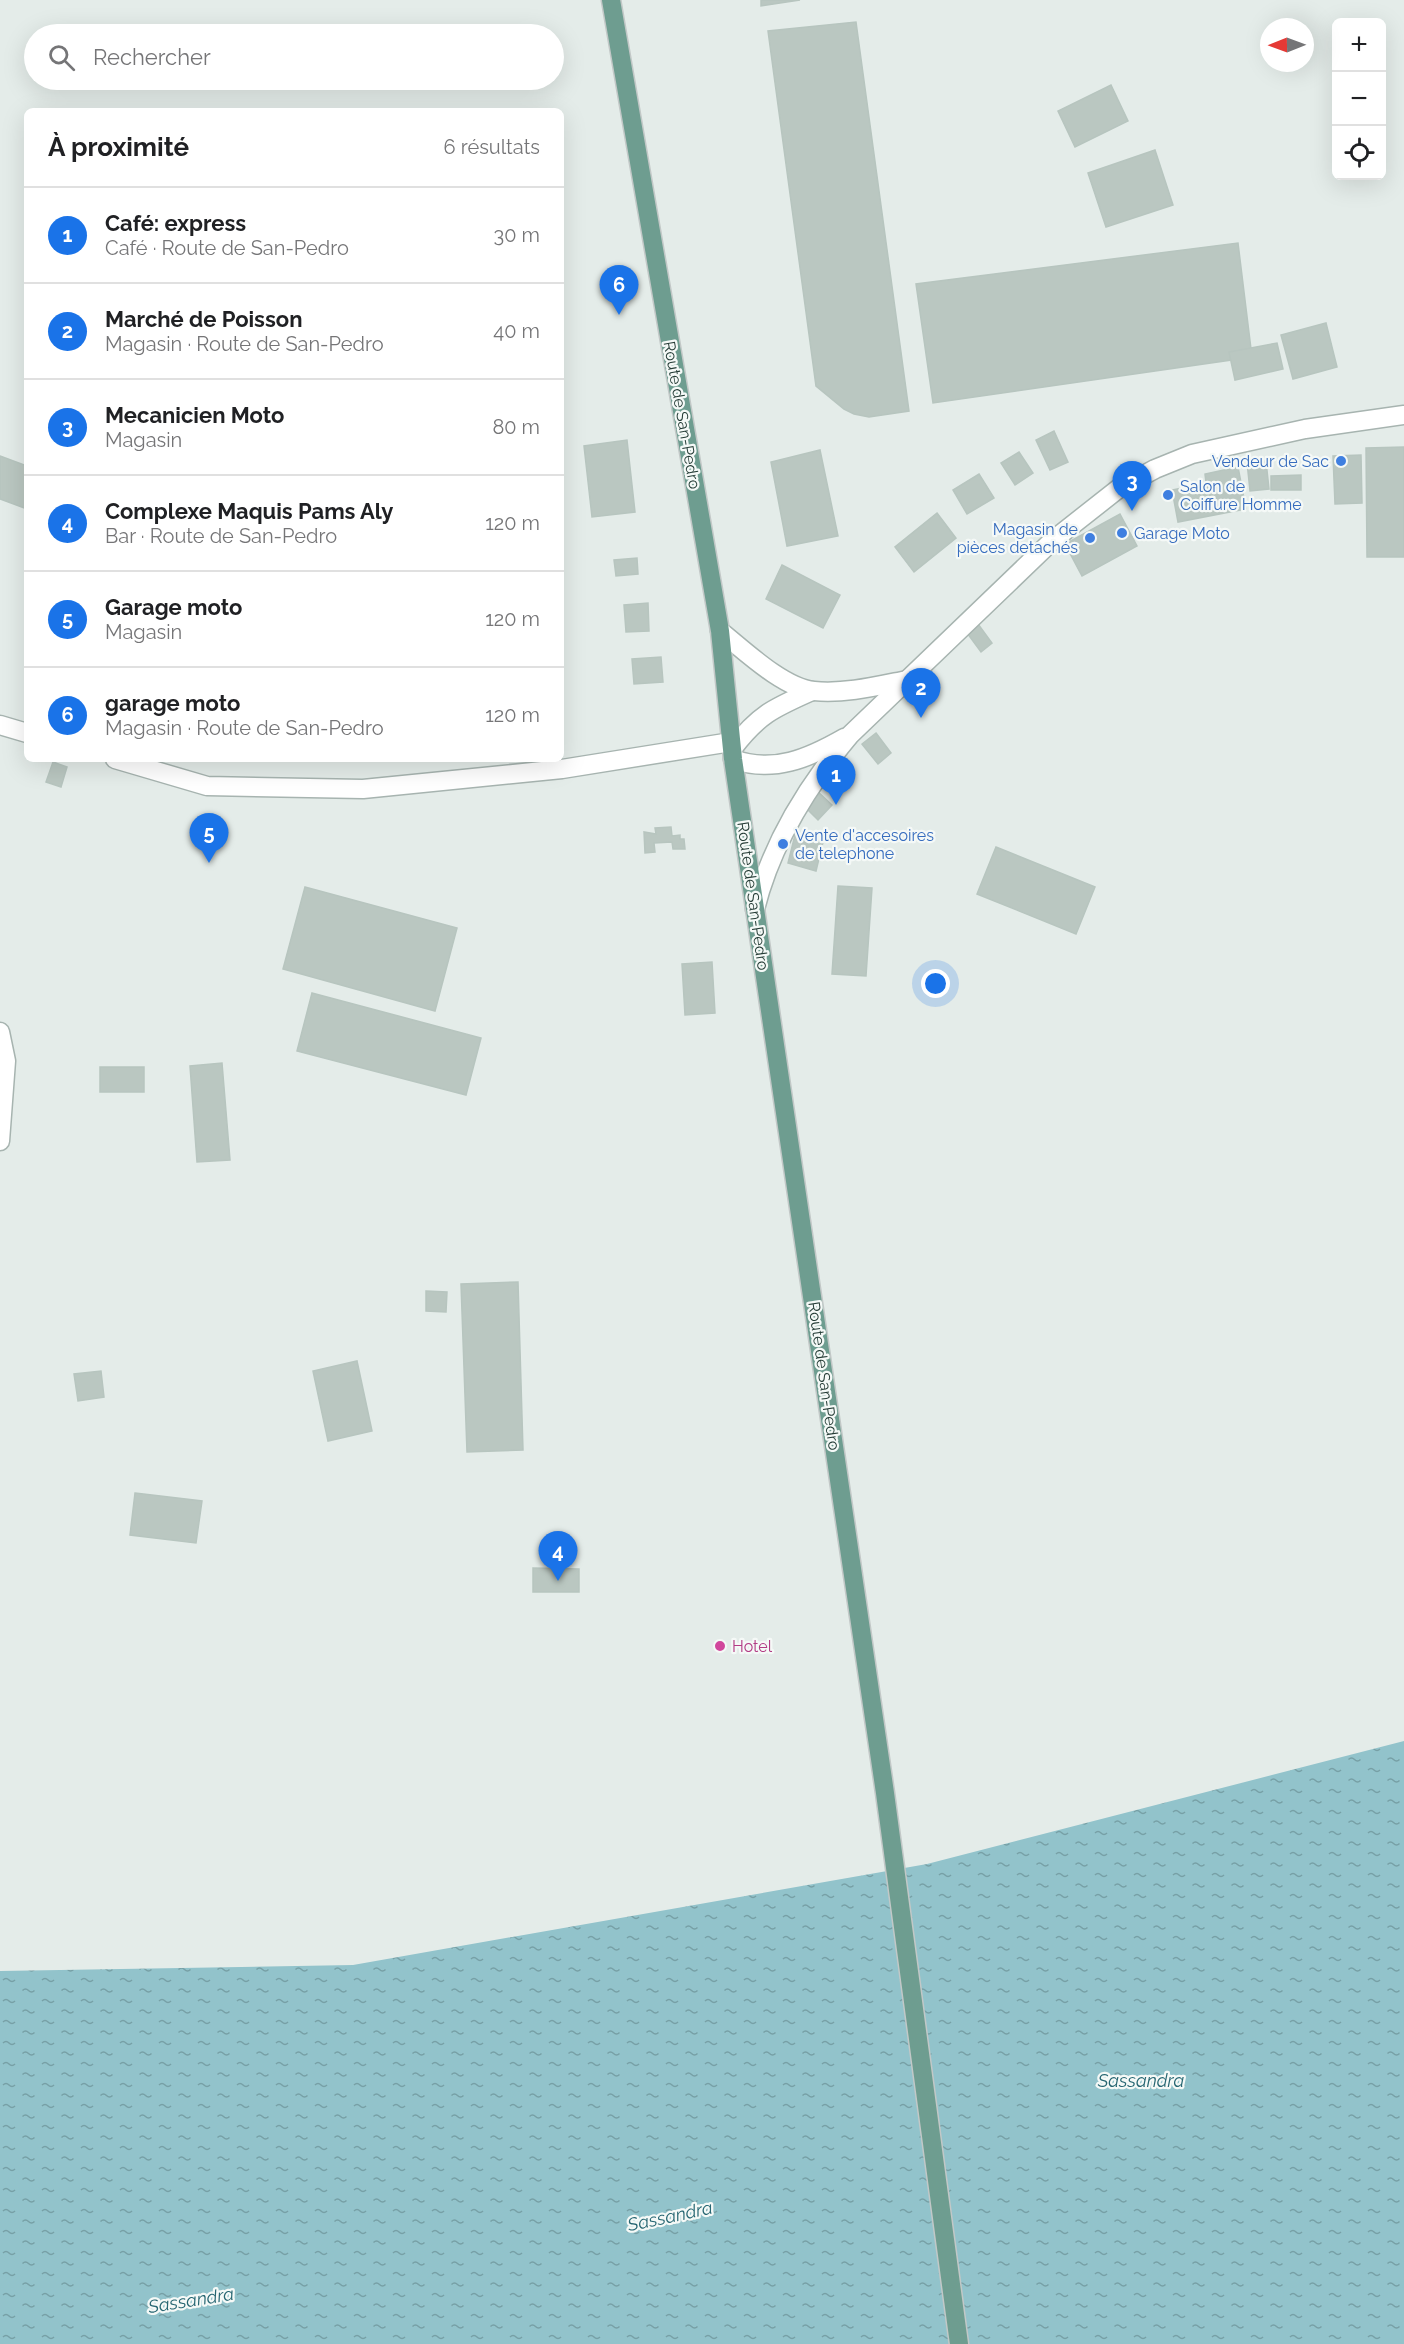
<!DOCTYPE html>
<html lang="fr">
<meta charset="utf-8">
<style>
:root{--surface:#fff;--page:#f2f2f2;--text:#202124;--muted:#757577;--line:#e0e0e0;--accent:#1a73e8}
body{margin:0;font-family:Raleway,sans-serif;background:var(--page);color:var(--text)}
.controls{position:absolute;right:18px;top:18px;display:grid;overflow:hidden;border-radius:9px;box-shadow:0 6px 24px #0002}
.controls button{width:54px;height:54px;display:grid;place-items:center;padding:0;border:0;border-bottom:2px solid var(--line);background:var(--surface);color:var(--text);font:30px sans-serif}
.compass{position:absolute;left:1260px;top:18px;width:54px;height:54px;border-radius:50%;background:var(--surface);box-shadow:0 6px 24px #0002;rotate:269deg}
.you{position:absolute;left:936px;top:984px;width:21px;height:21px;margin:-15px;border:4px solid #fff;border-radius:50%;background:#1a73e8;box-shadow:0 0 0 9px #1a73e833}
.badge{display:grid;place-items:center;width:39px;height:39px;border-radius:50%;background:var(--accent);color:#fff;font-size:20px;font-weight:700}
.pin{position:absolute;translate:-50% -50px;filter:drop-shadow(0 2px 3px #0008)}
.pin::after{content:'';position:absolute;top:32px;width:21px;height:18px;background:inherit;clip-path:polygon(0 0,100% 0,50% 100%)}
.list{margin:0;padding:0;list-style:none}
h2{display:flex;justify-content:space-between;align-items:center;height:78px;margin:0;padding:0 24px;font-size:26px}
h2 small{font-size:20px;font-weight:400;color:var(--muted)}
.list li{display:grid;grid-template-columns:39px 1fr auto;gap:18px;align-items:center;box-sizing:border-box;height:96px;padding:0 24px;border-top:2px solid var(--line)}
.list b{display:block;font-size:22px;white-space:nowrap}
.list p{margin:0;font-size:20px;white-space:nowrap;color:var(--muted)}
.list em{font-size:20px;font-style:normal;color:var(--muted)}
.icon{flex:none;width:33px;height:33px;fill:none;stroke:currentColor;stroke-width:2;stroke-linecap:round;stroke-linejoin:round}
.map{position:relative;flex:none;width:1404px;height:2344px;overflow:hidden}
.search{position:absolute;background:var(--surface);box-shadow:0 6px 24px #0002;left:24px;top:24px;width:540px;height:66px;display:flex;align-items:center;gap:15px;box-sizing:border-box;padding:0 21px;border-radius:33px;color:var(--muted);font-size:22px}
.panel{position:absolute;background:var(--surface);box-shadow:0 6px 24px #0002;left:24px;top:108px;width:540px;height:654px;border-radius:9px}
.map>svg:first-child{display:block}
.water{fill:url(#water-ripples)}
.building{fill:#bac7c1;stroke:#b7c5bf;stroke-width:1.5}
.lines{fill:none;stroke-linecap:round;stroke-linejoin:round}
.minor-casing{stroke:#a7b4b0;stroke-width:21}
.tertiary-casing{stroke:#a7b4b0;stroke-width:21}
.primary-casing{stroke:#c2c8c7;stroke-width:21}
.minor{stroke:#fff;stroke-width:18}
.tertiary{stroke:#fff;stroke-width:18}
.primary{stroke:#6e9d90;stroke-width:18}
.shop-dot{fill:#3f7fe0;stroke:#f5f9f7;stroke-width:2}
.hotel-dot{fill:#d1479c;stroke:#f5f9f7;stroke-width:2}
.labels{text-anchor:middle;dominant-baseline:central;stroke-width:4.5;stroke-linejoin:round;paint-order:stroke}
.street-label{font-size:16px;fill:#253c36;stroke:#f5f9f7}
.shop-label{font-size:16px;fill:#366cbe;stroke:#f5f9f7;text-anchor:start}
.hotel-label{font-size:16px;fill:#b23c85;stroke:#f5f9f7;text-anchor:start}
.water-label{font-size:18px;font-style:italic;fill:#266672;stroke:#f5f9f7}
</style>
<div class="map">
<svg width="1404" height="2344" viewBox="0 0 1404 2344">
<defs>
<pattern id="water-ripples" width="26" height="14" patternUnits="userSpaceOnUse" patternTransform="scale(1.5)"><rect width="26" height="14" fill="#92c3cb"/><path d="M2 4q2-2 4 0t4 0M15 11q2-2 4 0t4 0" fill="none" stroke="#77a0a6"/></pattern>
</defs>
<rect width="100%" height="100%" fill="#e4ece9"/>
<path class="water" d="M1404,1741V2344H0V1971L353,1965L927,1864Z"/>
<g class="building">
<path d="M761,0H800L761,6Z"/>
<path d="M856,22L909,411L869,417L854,414L844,409L816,386L768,31Z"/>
<path d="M1111,85L1128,121L1075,147L1058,111Z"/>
<path d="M1155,150L1173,205L1106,227L1088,173Z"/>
<path d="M1238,243L1252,357L933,403L916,284Z"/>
<path d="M1326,323L1337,367L1293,379L1281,335Z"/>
<path d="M1277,343L1283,369L1235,380L1229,352Z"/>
<path d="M1054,431L1068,462L1050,470L1036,440Z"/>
<path d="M627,440L635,512L592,517L584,446Z"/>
<path d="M1404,447V557H1367L1366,448Z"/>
<path d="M820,450L838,536L787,546L771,462Z"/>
<path d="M1019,452L1033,473L1015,485L1001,463Z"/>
<path d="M1361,455L1362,503L1335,504L1333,456Z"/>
<path d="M0,456L27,466V509L0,499Z"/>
<path d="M1266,461L1269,489L1250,491L1247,462Z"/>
<path d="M1238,467L1246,509L1178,522L1172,490L1206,483L1205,474Z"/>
<path d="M979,474L994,498L967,514L953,490Z"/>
<path d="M1301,475V490H1271V476Z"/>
<path d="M937,513L956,538L914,572L895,547Z"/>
<path d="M1120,514L1137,546L1082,576L1065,544Z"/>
<path d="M637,558L638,574L616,576L614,560Z"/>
<path d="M782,565L840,595L823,628L766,599Z"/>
<path d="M648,603L649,631L626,632L624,605Z"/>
<path d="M978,624L992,643L981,652L967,633Z"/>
<path d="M661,657L663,682L634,684L632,659Z"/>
<path d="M876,733L891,753L878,764L862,744Z"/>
<path d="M53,762L67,767L61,787L46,782Z"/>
<path d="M815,789L832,805L818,820L801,803Z"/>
<path d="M671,827L672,836L680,835V839H684L685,849H673L672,842L654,843L655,852L645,853L644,832L656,834L655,828Z"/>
<path d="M795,835L823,842L816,871L788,863Z"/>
<path d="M996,847L1095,887L1076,934L977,894Z"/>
<path d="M838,886L872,888L866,976L832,974Z"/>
<path d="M305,887L457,928L435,1011L283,969Z"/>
<path d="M712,962L715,1013L685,1015L682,964Z"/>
<path d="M312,993L481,1038L466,1095L297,1051Z"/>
<path d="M222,1063L230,1160L197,1162L190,1066Z"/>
<rect x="100" y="1067" width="44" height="25"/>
<path d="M518,1282L523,1450L467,1452L461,1284Z"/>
<path d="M426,1291L447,1292L446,1312L426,1311Z"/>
<path d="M357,1361L372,1431L328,1441L313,1371Z"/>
<path d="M101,1371L104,1397L78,1401L74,1374Z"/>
<path d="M135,1493L202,1501L196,1543L130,1535Z"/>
<path d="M533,1568L579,1569V1592H533Z"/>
</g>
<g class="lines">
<g class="minor-casing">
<g id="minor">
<path d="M0,725L27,733"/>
<path d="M115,759L207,786L363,789L562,769L731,742"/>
<path d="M0,1032L6,1061L0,1141"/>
</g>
</g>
<g class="tertiary-casing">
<g id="tertiary">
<path d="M720,631C744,650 783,688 814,691C845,694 877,686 907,680"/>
<path d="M733,748C759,714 774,708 812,691"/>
<path d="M733,759C773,774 809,758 844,738"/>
<path d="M755,909C771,845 808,785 850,735L1052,541L1118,489L1155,469L1192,454L1305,429L1404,415"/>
</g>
</g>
<g class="primary-casing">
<path id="primary" d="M611,0L720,631L733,759L885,1793L959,2344"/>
</g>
<use href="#minor" class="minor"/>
<use href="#tertiary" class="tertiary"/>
<use href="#primary" class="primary"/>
</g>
<g class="shop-dot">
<circle cx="1341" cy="461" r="6"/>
<circle cx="1168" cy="495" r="6"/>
<circle cx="1122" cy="533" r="6"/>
<circle cx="1090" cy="538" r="6"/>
<circle cx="783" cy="844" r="6"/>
</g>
<circle class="hotel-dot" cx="720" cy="1646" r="6"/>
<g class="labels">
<g class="street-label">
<text transform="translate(682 415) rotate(80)">Route de San-Pedro</text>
<text transform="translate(753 896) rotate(82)">Route de San-Pedro</text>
<text transform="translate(824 1376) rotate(82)">Route de San-Pedro</text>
</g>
<g class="shop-label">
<text x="1329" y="461" text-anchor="end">Vendeur de Sac</text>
<text x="1180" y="486">Salon de<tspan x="1180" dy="18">Coiffure Homme</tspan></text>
<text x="1078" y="529" text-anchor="end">Magasin de<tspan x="1078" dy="18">pièces detachés</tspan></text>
<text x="1134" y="533">Garage Moto</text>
<text x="795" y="835">Vente d'accesoires<tspan x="795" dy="18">de telephone</tspan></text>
</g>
<g class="hotel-label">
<text x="732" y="1646">Hotel</text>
</g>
<g class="water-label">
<text x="1141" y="2080">Sassandra</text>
<text transform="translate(670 2216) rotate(-12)">Sassandra</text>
<text transform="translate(191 2300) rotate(-9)">Sassandra</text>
</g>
</g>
</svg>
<div class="controls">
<button>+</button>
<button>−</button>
<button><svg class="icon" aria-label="locate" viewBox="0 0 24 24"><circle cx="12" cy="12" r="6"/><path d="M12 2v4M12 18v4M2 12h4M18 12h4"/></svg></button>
</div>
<svg class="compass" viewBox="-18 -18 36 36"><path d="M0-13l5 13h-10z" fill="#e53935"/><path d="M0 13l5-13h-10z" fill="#757577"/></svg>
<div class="you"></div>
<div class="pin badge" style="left:836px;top:805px">1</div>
<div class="pin badge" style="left:921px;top:718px">2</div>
<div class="pin badge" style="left:1132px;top:511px">3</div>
<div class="pin badge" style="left:558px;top:1581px">4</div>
<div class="pin badge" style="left:209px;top:863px">5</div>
<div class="pin badge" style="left:619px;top:315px">6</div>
<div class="search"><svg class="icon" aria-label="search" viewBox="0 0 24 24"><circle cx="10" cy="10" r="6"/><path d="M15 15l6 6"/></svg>Rechercher</div>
<section class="panel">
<h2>À proximité<small>6 résultats</small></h2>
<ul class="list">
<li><span class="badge">1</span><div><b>Café: express</b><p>Café · Route de San-Pedro</p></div><em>30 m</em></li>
<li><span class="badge">2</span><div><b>Marché de Poisson</b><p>Magasin · Route de San-Pedro</p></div><em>40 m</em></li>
<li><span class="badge">3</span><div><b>Mecanicien Moto</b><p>Magasin</p></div><em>80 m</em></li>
<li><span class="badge">4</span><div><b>Complexe Maquis Pams Aly</b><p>Bar · Route de San-Pedro</p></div><em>120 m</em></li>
<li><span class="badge">5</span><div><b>Garage moto</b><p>Magasin</p></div><em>120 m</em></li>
<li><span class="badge">6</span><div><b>garage moto</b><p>Magasin · Route de San-Pedro</p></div><em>120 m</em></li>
</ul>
</section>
</div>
